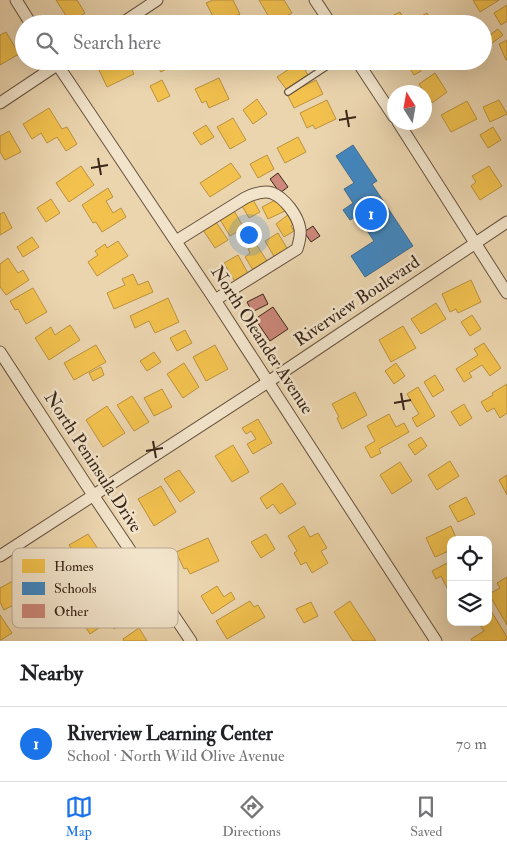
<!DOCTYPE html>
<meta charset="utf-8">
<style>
:root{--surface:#fff;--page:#f2f2f2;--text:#202124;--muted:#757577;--line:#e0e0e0;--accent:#1a73e8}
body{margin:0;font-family:"IM FELL Double Pica",serif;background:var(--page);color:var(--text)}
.controls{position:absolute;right:15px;bottom:15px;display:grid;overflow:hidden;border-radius:10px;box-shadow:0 5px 20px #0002}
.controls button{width:45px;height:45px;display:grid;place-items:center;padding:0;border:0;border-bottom:1px solid var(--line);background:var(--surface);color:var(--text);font:25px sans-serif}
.compass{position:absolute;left:387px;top:85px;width:45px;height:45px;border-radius:50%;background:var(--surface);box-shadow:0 5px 20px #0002;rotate:349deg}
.you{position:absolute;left:248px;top:234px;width:18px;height:18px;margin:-12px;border:4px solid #fff;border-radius:50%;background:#1a73e8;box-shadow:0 0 0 8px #1a73e833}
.badge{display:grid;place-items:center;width:32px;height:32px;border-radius:50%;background:var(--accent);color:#fff;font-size:16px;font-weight:700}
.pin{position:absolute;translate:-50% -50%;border:2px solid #fff;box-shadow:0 1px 5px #0006}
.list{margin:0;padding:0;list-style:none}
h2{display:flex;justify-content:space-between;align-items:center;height:65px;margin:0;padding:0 20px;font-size:21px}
h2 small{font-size:16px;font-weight:400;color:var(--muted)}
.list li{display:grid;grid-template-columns:32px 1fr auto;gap:15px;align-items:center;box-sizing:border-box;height:75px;padding:0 20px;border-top:1px solid var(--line)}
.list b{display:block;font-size:19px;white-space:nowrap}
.list p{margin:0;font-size:16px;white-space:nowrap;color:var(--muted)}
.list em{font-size:16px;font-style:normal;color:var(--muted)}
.icon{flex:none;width:28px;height:28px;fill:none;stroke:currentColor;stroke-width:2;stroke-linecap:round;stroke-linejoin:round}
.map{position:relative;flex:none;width:507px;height:641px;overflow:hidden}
.search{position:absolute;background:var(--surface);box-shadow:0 5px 20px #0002;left:15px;right:15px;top:15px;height:55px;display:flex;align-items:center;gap:12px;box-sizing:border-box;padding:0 18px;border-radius:28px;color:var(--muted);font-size:19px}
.sheet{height:140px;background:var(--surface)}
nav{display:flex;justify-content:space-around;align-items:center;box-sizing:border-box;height:70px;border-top:1px solid var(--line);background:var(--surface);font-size:14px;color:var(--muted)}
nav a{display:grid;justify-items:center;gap:2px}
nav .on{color:var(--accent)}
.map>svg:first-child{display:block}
.homes{fill:#f2c14e;stroke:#bb923e}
.schools{fill:#3f88c5;stroke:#3e6b91}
.building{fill:#cd887b;stroke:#3a2619}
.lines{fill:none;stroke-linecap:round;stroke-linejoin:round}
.lane-casing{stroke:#66523e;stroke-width:8}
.street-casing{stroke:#66523e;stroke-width:13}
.lane{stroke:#f2e4cb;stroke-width:5.5}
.street{stroke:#f2e4cb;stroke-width:11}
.ticks{fill:none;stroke:#3a2619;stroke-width:2}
.labels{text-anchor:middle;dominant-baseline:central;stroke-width:5;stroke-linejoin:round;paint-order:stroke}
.street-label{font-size:18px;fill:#3a2619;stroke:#f2e4cb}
.key{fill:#f2e4cb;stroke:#bbab96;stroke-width:1}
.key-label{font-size:14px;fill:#3a2619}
</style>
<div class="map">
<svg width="507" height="641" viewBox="0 0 507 641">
<rect width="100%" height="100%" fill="#ebd5af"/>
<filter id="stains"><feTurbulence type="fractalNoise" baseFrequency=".004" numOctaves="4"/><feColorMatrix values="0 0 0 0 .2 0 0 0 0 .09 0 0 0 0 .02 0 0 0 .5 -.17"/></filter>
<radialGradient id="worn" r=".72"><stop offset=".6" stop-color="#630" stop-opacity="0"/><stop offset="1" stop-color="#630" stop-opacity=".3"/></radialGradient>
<g class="homes">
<path d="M56,0H77L85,13L70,22Z"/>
<path d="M213,0H233L240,14L237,15L241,24H224L221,17L215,20L206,3Z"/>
<path d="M259,0H284L292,13L273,24Z"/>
<path d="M473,0H499L480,12Z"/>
<path d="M507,5V21L501,25L494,13Z"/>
<path d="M400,12L407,24H391L395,22L392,16Z"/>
<path d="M427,13L433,24H421L418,18Z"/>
<path d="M189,19L191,23L198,19L201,24H181Z"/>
<path d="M498,29L503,35L491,44L487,37Z"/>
<path d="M6,32L19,54L0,65V35Z"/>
<path d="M507,40V60H506L499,44Z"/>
<path d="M119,61H127L134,74L107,87L99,70Z"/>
<path d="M154,61H177L178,62L161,72Z"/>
<path d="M405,61H428L419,67L421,71L414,75Z"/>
<path d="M300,62L308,75L286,89L277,77Z"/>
<path d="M435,73L447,92L432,103L419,84Z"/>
<path d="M219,78L229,99L209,108L206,101L202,103L195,89Z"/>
<path d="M162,80L170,96L158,102L150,86Z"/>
<path d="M316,80L323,94L294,108L287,94Z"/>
<path d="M257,99L267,114L253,124L243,110Z"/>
<path d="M327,100L336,119L315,129L313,125L307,128L300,113Z"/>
<path d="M499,100L507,114L490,122L483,107Z"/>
<path d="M467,101L477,119L451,132L441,115Z"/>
<path d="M49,108L62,129L67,127L77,144L66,151L57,137L47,143L41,133L32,139L23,124Z"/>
<path d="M233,118L246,140L230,149L217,127Z"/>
<path d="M206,125L214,137L201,145L193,133Z"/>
<path d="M493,127L501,140L488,148L480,135Z"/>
<path d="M9,131L21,152L5,160L0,152V136Z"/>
<path d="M298,137L306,152L285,163L277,148Z"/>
<path d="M267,155L274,169L258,178L250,164Z"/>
<path d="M231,163L241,177L210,197L200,183Z"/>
<path d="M81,166L94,185L69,202L56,183Z"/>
<path d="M489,166L502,186L480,200L471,186L476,182L472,176Z"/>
<path d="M108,188L113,197L106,201L113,213L121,208L126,217L102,232L96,222L93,223L82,205Z"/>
<path d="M252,198L260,212L249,218L241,204Z"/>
<path d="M279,198L285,211L268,219L262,207Z"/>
<path d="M51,199L60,213L46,222L37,208Z"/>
<path d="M233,209L244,228L230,236L219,218Z"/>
<path d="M4,212L12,228L0,235V214Z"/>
<path d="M289,214L295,223L291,226L294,231L284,237L276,224Z"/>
<path d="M214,219L228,240L215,248L201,227Z"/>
<path d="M278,233L288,250L275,258L265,241Z"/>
<path d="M32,237L39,247L23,257L17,247Z"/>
<path d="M118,241L128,256L97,276L88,262L98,255L95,251L105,244L107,248Z"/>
<path d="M256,244L267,261L253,270L245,257L250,253L248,249Z"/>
<path d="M238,255L249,275L236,283L224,263Z"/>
<path d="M8,258L18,273L23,270L29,280L6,295L0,287V264Z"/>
<path d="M133,274L138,285L148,281L153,292L114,309L107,293L125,285L122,279Z"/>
<path d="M471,280L481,302L458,313L456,309L450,312L442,294Z"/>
<path d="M33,288L47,312L26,324L18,309L15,310L10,301Z"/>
<path d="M168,298L179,322L155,333L149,321L135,328L130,316Z"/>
<path d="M436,303L446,319L421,334L411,319Z"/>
<path d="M472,315L481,329L470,336L461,322Z"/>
<path d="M70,325L80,340L49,360L35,338L51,327L55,335Z"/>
<path d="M403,326L416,348L391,362L379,340Z"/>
<path d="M185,330L192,343L177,351L170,338Z"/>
<path d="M484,343L501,368L490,376L482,365L469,373L472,377L464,382L456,369L478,355L474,349Z"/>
<path d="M96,345L106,362L74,380L64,363Z"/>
<path d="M215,345L228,369L206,381L193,357Z"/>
<path d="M154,352L161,362L147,371L140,361Z"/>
<path d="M184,363L199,387L183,398L167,374Z"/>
<path d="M396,363L405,376L394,384L385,371Z"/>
<path d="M101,367L104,375L93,381L89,373Z"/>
<path d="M435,375L444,390L433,397L424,382Z"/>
<path d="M507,384V413L500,418L494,408L487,412L481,402L493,395L492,393Z"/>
<path d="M418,387L435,416L417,427L412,418L419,414L407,394Z"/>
<path d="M162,389L172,407L154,416L144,398Z"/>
<path d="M355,392L367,415L342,429L337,418L339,417L332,404Z"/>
<path d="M132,396L149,422L134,431L117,405Z"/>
<path d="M464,404L472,418L460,426L451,412Z"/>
<path d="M107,406L125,433L103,447L86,420Z"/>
<path d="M389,414L396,427L404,423L409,432L379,449L381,453L371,458L365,447L375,441L367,426Z"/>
<path d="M258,419L272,443L253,454L247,444L256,439L251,431L246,434L242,428Z"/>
<path d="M421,437L427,446L415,455L408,445Z"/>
<path d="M233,445L249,472L232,482L215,456Z"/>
<path d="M450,461L459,476L437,490L428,475Z"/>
<path d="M400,462L412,481L392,494L380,475Z"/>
<path d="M179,470L195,492L180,502L164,479Z"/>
<path d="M507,475V495L499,480Z"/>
<path d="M282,483L296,504L280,514L273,504L267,509L260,498Z"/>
<path d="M161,486L176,512L154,526L138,499Z"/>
<path d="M466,497L475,514L458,522L449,506Z"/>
<path d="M304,526L310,537L318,533L327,548L321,551L328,563L312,573L306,562L301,565L294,553L297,551L288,536Z"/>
<path d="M451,526L457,540H451V550L435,557L426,538Z"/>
<path d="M88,534L98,549L79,561L69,545Z"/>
<path d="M266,534L275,549L261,558L251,542Z"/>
<path d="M208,538L219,561L190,574L187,568L184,569L176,552Z"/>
<path d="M451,561V589L448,590L441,576L436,579L432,571Z"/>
<path d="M20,577L30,596L4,610L0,602V588Z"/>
<path d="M507,577V625L489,594L500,588L497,583Z"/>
<path d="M217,586L224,597L231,592L235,599L212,614L201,596Z"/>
<path d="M118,600L130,618L114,629L109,621L90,634L83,623Z"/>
<path d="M250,601L254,607L258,605L265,617L227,639L216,621Z"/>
<path d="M350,601L376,641H353L334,612Z"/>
<path d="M311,602L318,616L304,623L296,609Z"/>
<path d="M488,606L507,637V639L504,641H472L471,639L484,631L478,622H488Z"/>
<path d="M0,615L12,633L1,640H0Z"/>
<path d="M139,628L147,641H124L123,639Z"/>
</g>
<path class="schools" d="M353,145L377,181L372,184L413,246L365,277L351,256L374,241L357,216L350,220L343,210L353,203L344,189L354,183L336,156Z"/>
<g class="building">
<path d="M278,173L288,187L280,193L270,179Z"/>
<path d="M313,226L320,236L311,242L304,232Z"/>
<path d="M263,294L268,304L252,312L247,302Z"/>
<path d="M273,307L288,329L270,341L255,319Z"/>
</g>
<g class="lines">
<g class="lane-casing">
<path id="lane" d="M288,92L335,61"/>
</g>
<g class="street-casing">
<g id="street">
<path d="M16,0L31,24"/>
<path d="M315,0L331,24"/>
<path d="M121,24L157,0"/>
<path d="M55,61L215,300L436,641"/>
<path d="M357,61L394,117"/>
<path d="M0,103L63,61"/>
<path d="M398,122L507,293"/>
<path d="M176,241L245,198C253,194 263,190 272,193C285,198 298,216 300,229C301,236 299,243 297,249L215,300"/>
<path d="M0,352L93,495L191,641"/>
<path d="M0,556L268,382L507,222"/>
</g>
</g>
<use href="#lane" class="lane"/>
<use href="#street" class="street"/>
</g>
<path class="ticks" d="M346,110L349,127M339,120L356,117M98,158L101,175M91,168L108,165M401,393L404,410M394,403L411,400M153,441L156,458M146,451L163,448"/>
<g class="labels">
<g class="street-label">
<text transform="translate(357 301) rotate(-34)">Riverview Boulevard</text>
<text transform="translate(262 340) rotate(57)">North Oleander Avenue</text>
<text transform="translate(93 462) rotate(57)">North Peninsula Drive</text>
</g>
</g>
<rect x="12" y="548" width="166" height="80" rx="8" class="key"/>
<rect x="22" y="559" width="23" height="14" fill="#f2c14e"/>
<rect x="22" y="582" width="23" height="13" fill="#3f88c5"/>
<rect x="22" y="604" width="23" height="14" fill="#cd887b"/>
<g class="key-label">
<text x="54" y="571">Homes</text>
<text x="54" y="593">Schools</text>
<text x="54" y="616">Other</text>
</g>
<rect width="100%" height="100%" filter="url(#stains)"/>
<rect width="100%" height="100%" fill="url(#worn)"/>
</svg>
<div class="controls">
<button><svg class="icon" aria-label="locate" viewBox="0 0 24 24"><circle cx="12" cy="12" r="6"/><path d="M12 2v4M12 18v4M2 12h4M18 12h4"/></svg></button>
<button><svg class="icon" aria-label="layers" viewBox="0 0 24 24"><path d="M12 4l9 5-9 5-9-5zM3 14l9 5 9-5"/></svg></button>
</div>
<svg class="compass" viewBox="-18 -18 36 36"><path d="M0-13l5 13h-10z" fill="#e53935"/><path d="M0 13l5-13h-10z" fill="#757577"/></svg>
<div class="you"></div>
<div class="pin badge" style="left:371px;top:214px">1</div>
<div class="search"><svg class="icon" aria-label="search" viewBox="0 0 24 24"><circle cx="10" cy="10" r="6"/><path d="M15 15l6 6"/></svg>Search here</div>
</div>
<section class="sheet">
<h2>Nearby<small></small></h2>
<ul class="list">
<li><span class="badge">1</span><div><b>Riverview Learning Center</b><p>School · North Wild Olive Avenue</p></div><em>70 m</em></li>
</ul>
</section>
<nav>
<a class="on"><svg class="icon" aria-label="map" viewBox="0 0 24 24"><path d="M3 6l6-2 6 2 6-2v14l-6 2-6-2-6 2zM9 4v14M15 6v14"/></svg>Map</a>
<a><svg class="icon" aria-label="directions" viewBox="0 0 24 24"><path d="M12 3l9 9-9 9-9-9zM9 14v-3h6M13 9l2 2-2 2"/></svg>Directions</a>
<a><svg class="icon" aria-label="saved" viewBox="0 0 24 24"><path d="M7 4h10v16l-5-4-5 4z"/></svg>Saved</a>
</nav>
